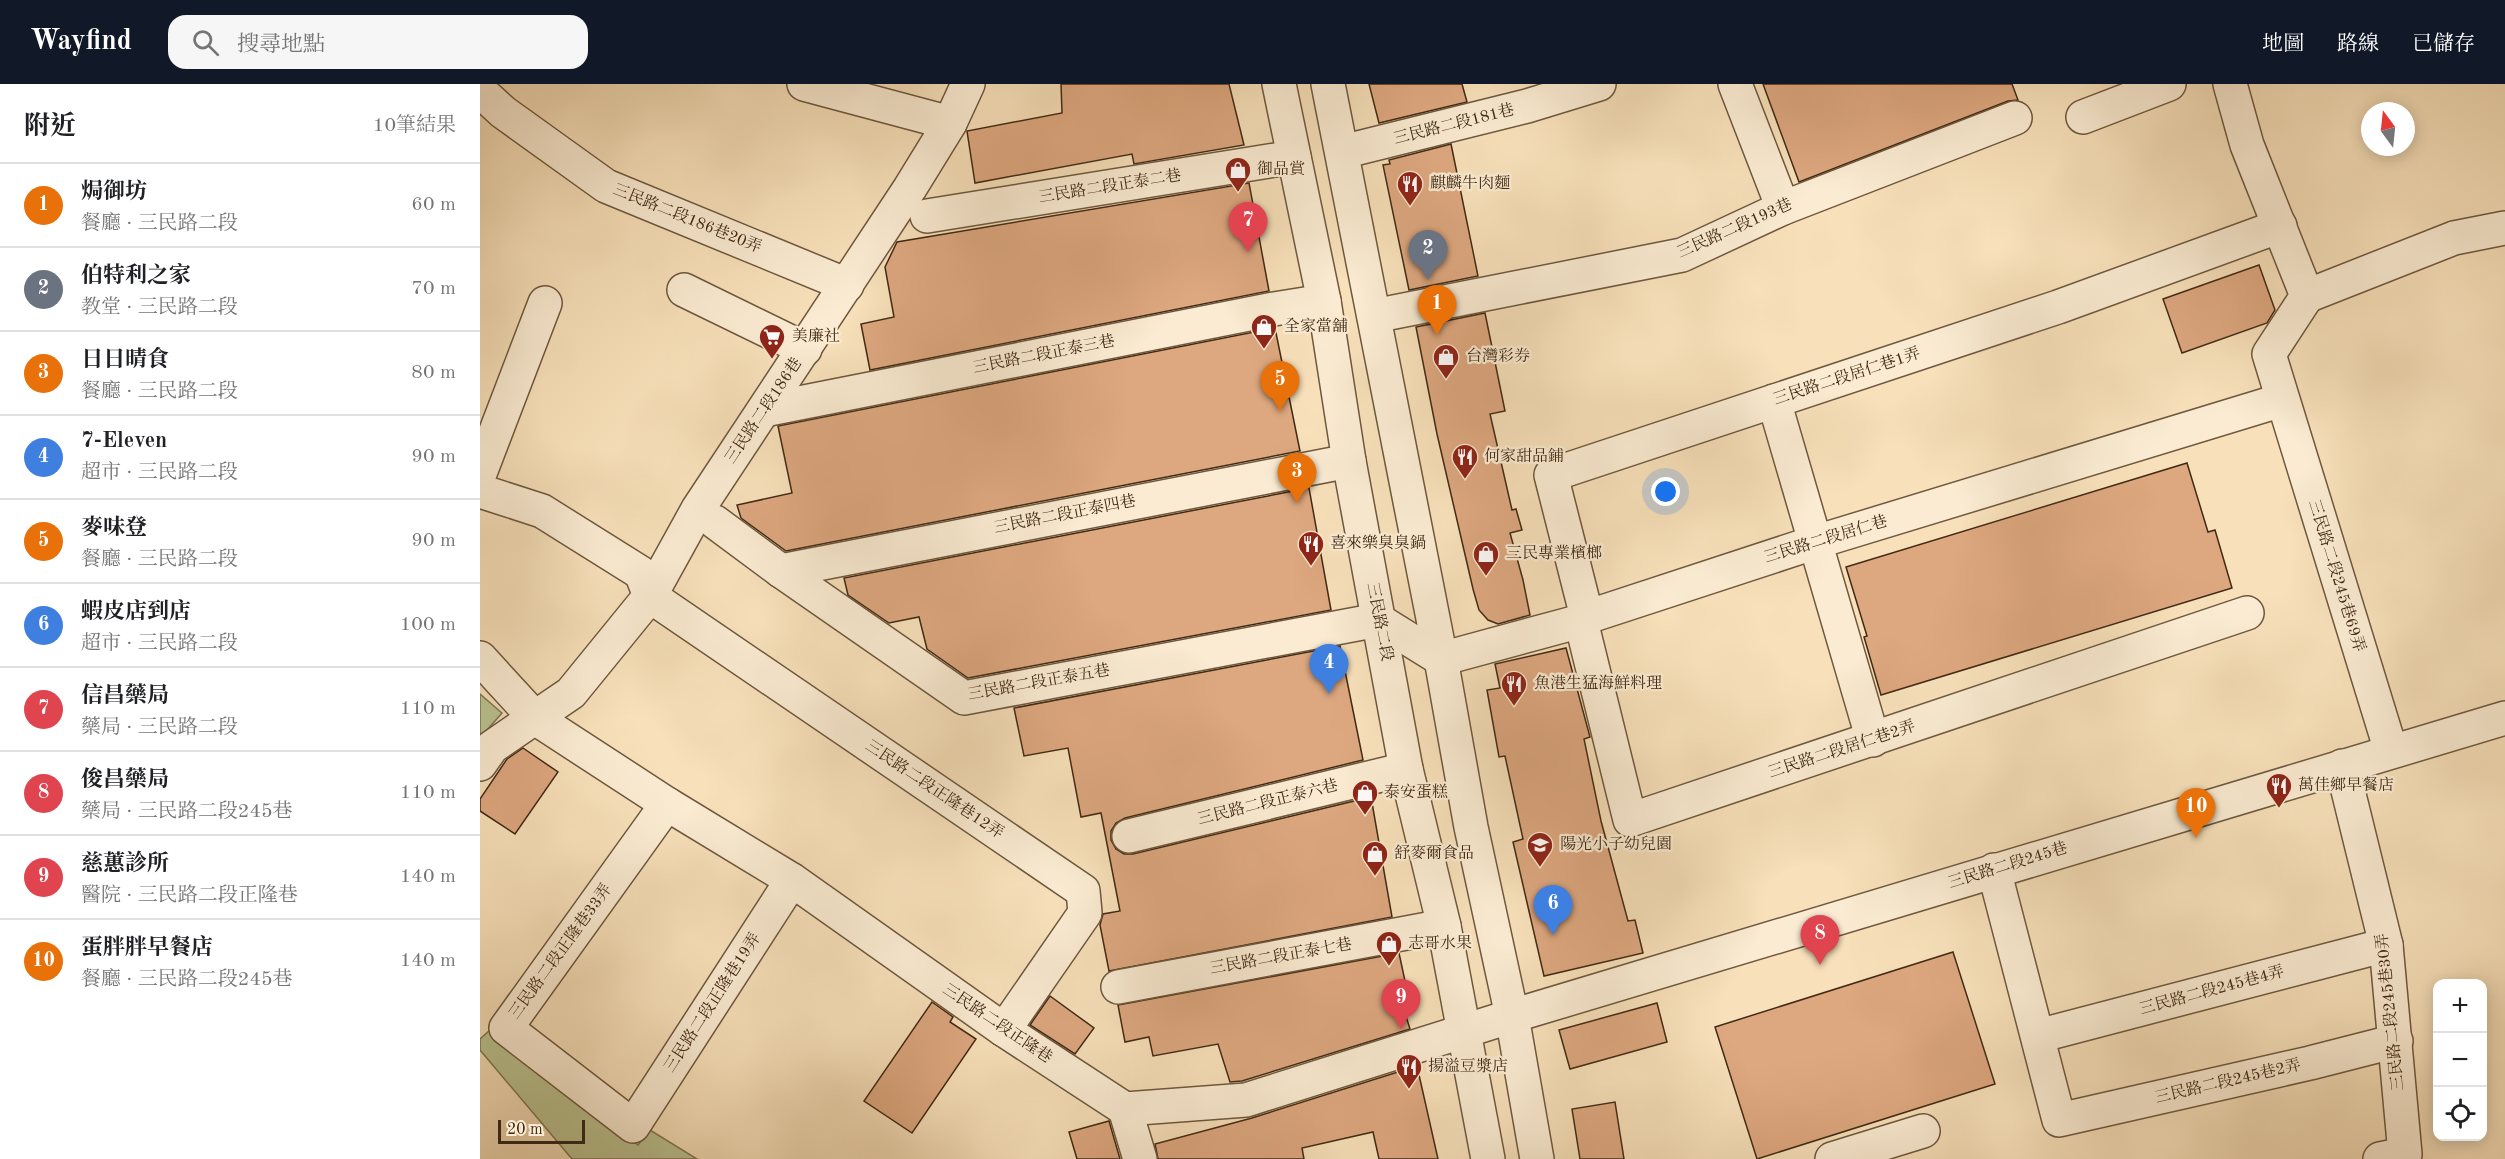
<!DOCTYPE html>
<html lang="zh-TW">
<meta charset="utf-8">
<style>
:root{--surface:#fff;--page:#f6f6f6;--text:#202124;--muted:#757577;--line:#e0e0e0;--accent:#111827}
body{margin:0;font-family:"Old Standard TT","Noto Serif TC",serif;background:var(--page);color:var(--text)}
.controls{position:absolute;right:18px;bottom:18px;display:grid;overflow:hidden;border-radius:12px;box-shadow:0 3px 15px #0003}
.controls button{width:54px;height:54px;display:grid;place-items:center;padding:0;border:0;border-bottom:2px solid var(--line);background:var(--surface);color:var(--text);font:30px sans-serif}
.compass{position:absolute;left:1881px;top:18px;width:54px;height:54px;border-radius:50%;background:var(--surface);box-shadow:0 3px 15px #0003;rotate:345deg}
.scale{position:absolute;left:18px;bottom:15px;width:87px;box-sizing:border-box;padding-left:6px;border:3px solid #412a15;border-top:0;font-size:16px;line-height:21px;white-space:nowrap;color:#412a15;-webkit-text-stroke:4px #faebd2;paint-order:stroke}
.you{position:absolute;left:1186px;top:408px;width:21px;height:21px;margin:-15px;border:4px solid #fff;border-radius:50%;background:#1a73e8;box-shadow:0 0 0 9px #1a73e833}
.badge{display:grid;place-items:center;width:39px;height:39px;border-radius:50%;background:var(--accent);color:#fff;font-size:20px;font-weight:700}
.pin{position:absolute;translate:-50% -50px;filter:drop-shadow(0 2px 3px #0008)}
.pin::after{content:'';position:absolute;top:32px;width:21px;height:18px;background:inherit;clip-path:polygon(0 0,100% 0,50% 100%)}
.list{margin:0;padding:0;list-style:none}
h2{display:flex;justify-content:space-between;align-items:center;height:78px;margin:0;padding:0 24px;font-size:26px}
h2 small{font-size:20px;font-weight:400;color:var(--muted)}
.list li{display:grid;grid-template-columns:39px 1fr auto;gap:18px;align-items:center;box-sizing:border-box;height:84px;padding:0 24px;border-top:2px solid var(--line)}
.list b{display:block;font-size:22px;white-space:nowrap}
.list p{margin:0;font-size:20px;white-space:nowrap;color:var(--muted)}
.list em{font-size:20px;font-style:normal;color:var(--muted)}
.icon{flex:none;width:33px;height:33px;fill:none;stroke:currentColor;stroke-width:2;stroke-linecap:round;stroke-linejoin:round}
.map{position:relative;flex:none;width:2025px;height:1075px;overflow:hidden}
header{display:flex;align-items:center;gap:36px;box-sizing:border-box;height:84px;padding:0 30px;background:var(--accent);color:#fff}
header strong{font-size:28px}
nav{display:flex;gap:33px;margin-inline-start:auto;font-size:21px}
.search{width:420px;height:54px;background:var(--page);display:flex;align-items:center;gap:15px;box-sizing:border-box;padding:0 21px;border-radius:18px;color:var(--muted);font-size:22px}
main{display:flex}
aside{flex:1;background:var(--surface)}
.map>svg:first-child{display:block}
.green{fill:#bac391;stroke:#7e7653;stroke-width:1.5}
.building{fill:#dda77f;stroke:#412a15;stroke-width:1.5}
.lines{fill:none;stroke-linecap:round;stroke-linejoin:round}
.minor-casing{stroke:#6e583e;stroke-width:36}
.minor{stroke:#faebd2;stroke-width:33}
.labels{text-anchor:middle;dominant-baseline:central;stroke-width:4.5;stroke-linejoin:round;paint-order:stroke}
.street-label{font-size:16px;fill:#412a15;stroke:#faebd2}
.poi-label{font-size:16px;fill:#412a15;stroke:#faebd2;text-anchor:start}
</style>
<header>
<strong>Wayfind</strong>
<div class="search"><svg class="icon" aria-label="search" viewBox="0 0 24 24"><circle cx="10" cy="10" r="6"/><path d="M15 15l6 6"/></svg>搜尋地點</div>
<nav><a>地圖</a><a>路線</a><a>已儲存</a></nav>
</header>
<main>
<aside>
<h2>附近<small>10筆結果</small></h2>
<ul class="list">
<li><span class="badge" style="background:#e8710a">1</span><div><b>焗御坊</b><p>餐廳 · 三民路二段</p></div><em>60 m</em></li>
<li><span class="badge" style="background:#6b7280">2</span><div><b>伯特利之家</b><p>教堂 · 三民路二段</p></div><em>70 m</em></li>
<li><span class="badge" style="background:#e8710a">3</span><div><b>日日晴食</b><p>餐廳 · 三民路二段</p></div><em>80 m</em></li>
<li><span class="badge" style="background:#3f7fe0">4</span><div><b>7-Eleven</b><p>超市 · 三民路二段</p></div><em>90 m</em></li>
<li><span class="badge" style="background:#e8710a">5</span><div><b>麥味登</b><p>餐廳 · 三民路二段</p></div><em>90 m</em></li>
<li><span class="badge" style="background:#3f7fe0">6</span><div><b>蝦皮店到店</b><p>超市 · 三民路二段</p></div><em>100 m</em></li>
<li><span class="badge" style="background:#e0444e">7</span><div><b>信昌藥局</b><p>藥局 · 三民路二段</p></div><em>110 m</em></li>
<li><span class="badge" style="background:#e0444e">8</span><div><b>俊昌藥局</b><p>藥局 · 三民路二段245巷</p></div><em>110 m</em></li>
<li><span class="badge" style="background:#e0444e">9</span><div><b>慈蕙診所</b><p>醫院 · 三民路二段正隆巷</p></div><em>140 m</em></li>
<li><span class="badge" style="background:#e8710a">10</span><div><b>蛋胖胖早餐店</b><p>餐廳 · 三民路二段245巷</p></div><em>140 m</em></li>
</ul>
</aside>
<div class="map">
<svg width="2025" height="1075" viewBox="0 0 2025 1075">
<rect width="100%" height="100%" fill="#f7e0ba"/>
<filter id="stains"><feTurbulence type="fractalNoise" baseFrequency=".00333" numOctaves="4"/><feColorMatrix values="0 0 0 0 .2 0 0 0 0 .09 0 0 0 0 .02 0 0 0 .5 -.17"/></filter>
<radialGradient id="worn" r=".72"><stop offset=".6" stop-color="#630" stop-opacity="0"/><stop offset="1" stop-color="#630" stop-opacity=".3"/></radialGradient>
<g class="green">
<path d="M0,610L22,629L0,654Z"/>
<path d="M10,946L158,1061L170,1046L217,1075H92L0,966V955Z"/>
</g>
<g class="building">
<path d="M581,0H749L764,61L654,80L652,70L495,99L487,47L582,29Z"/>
<path d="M889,0H982L987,18L899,39Z"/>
<path d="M1283,0H1532L1538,16L1528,17L1319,98Z"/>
<path d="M971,60L998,192L929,206L903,81L910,80L909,76Z"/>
<path d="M769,99L789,207L390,286L381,240L414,233L405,183L417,158Z"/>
<path d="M1779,181L1795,226L1787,239L1702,269L1683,215Z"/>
<path d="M1005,229L1025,327L1010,330L1032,426L1036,425L1042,446L1030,449L1043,496L1050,531L1018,540L1008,536L999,526L993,505L957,350L936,243Z"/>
<path d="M795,244L820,367L306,467L261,434L257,421L312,409L298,342Z"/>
<path d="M1707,379L1728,448L1735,446L1752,504L1401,611L1384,553L1387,552L1366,483Z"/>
<path d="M829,404L851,526L488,594L447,565L439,533L409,539L368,511L364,494Z"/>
<path d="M860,562L883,676L645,734L636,739L631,747V756L636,765L644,770H653L891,713L912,833L629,887L620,841L623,830L640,827L621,729L601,733L588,664L544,672L534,624Z"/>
<path d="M1086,564L1110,653L1104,655L1121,737L1148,837L1155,836L1163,869L1064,892L1033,758L1043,755L1025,672L1019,673L1007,606L1020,604L1015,580Z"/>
<path d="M43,664L78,688L35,750L0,727V715L27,675Z"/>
<path d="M1473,868L1515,1000L1277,1075L1235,943Z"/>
<path d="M919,869L931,925L924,926L930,945L762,997L750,998L738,960L673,972L669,953L645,958L638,921Z"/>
<path d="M570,912L614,944L595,970L550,941Z"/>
<path d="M452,918L473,933L470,938L496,955L432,1049L384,1017Z"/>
<path d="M1177,919L1187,958L1090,985L1079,946Z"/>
<path d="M937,982L958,1075H899L893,1048L822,1064L824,1075H678L675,1060L772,1034Z"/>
<path d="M1135,1018L1144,1075H1100L1092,1025Z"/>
<path d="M629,1037L640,1075H597L589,1048Z"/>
</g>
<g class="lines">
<g class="minor-casing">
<g id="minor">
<path d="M324,0L470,39"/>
<path d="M799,0L844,217L869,377L926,685L964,842L1008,1075"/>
<path d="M848,0L961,575L991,743L1032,932L1057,1075"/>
<path d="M1255,0L1303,124"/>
<path d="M1750,0L1767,61L1827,212L1789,270L1911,667"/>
<path d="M0,7L23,28L126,102L367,201"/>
<path d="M1603,33L1689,0"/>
<path d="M862,68L1047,22L1119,0"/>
<path d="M447,132L814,73"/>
<path d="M204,206L325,265"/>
<path d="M1827,212L1974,154L2025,144"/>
<path d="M894,232L1202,171L1303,124L1535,34"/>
<path d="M1294,317L1393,656"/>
<path d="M284,326L794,225L844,217"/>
<path d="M0,389L65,219"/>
<path d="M0,407L62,427L161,489L170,512L603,807L605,829L524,946"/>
<path d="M235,438L301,487L484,614L898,536"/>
<path d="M301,487L869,377"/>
<path d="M1107,533L1071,391L1578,223L1800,142"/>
<path d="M898,536L961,575L1101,537L1107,533L1336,458L1802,316"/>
<path d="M1101,537L1150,736L1767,529"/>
<path d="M0,574L55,634L187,720L312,796L524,946L645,1025L766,1016L1032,932L2025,634"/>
<path d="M0,680L12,663L91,609L170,512L218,425L430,104L470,39L488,0"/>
<path d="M1862,682L1906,861L1925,1070L1900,1075"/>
<path d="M187,720L26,944L153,1042L312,796"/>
<path d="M649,752L926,685"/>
<path d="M1514,786L1579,1036L1830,979L1916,957"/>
<path d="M638,903L964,842"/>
<path d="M1558,952L1906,861"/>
<path d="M645,1025L660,1075"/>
<path d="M1352,1075L1443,1047"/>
</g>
</g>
<use href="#minor" class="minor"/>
</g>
<defs>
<g id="shop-pin" transform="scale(1.35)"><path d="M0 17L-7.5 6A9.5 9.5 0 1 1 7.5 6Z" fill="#8f2418" stroke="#faebd2"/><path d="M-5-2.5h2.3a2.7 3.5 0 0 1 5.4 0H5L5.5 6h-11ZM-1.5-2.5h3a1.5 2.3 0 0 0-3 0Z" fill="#fff"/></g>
<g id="restaurant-pin" transform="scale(1.35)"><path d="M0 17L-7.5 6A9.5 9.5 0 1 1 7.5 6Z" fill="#8f2418" stroke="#faebd2"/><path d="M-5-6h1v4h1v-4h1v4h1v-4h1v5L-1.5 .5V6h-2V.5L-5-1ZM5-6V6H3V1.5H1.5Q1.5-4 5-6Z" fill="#fff"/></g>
<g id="supermarket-pin" transform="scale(1.35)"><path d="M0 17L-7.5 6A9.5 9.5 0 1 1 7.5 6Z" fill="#8f2418" stroke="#faebd2"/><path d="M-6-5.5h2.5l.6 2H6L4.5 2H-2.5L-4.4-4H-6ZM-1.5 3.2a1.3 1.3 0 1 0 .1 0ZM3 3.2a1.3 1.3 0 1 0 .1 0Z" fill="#fff"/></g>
<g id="school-pin" transform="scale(1.35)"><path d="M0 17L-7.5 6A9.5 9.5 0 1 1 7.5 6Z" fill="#8f2418" stroke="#faebd2"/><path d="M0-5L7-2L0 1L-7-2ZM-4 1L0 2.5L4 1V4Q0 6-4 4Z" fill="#fff"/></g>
</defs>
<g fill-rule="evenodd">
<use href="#shop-pin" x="758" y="86"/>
<use href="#restaurant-pin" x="930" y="100"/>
<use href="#shop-pin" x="784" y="243"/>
<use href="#supermarket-pin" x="292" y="253"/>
<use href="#shop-pin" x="966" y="273"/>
<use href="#restaurant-pin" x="985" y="373"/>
<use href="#restaurant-pin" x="831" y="460"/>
<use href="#shop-pin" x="1006" y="470"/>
<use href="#restaurant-pin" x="1034" y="600"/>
<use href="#restaurant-pin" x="1799" y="702"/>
<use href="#shop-pin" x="885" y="709"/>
<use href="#school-pin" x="1060" y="761"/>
<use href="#shop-pin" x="895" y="770"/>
<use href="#shop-pin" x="909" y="860"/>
<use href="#restaurant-pin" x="929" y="983"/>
</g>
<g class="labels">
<g class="street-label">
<text transform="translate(974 41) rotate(-14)">三民路二段181巷</text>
<text transform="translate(630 103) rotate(-9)">三民路二段正泰二巷</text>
<text transform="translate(207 135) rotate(22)">三民路二段186巷20弄</text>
<text transform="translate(1255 145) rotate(-24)">三民路二段193巷</text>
<text transform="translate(564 271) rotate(-11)">三民路二段正泰三巷</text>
<text transform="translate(1367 293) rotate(-18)">三民路二段居仁巷1弄</text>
<text transform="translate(284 327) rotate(-56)">三民路二段186巷</text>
<text transform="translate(585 431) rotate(-11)">三民路二段正泰四巷</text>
<text transform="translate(1346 456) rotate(-17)">三民路二段居仁巷</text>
<text transform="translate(1856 492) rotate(73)">三民路二段245巷69弄</text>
<text transform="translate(899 538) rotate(79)">三民路二段</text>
<text transform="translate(559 599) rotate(-10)">三民路二段正泰五巷</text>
<text transform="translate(1362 666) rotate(-18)">三民路二段居仁巷2弄</text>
<text transform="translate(454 706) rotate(34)">三民路二段正隆巷12弄</text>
<text transform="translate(788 719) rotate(-14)">三民路二段正泰六巷</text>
<text transform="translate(1528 782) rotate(-17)">三民路二段245巷</text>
<text transform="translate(81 868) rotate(-54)">三民路二段正隆巷33弄</text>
<text transform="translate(801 873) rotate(-10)">三民路二段正泰七巷</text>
<text transform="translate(1732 907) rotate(-15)">三民路二段245巷4弄</text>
<text transform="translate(233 919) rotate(-57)">三民路二段正隆巷19弄</text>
<text transform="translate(1911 928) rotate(-96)">三民路二段245巷30弄</text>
<text transform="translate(517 940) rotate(34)">三民路二段正隆巷</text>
<text transform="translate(1748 998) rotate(-13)">三民路二段245巷2弄</text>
</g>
<g class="poi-label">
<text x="777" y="86">御品賞</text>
<text x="950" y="100">麒麟牛肉麵</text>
<text x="804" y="243">全家當舖</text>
<text x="312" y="253">美廉社</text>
<text x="986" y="273">台灣彩券</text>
<text x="1004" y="373">何家甜品鋪</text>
<text x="850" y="460">喜來樂臭臭鍋</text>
<text x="1026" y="470">三民專業檳榔</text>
<text x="1054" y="600">魚港生猛海鮮料理</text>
<text x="1818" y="702">萬佳鄉早餐店</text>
<text x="904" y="709">泰安蛋糕</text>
<text x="1080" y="761">陽光小子幼兒園</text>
<text x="914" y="770">舒麥爾食品</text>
<text x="928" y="860">志哥水果</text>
<text x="948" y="983">揚溢豆漿店</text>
</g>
</g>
<rect width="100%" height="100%" filter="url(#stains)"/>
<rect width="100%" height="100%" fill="url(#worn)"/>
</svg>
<div class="controls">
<button>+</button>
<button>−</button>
<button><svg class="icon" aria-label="locate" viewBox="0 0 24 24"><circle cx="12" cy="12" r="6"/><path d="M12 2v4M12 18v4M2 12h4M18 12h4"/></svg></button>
</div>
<svg class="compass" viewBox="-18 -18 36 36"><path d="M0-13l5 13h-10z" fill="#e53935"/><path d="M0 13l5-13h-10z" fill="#757577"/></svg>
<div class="scale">20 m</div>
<div class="you"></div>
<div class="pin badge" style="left:957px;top:251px;background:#e8710a">1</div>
<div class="pin badge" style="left:948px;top:196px;background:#6b7280">2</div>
<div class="pin badge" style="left:817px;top:419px;background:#e8710a">3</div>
<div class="pin badge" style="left:849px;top:610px;background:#3f7fe0">4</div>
<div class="pin badge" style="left:800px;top:327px;background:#e8710a">5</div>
<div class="pin badge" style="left:1073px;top:851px;background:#3f7fe0">6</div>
<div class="pin badge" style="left:768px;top:168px;background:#e0444e">7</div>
<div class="pin badge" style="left:1340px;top:881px;background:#e0444e">8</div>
<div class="pin badge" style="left:921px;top:945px;background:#e0444e">9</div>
<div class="pin badge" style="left:1716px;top:754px;background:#e8710a">10</div>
</div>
</main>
